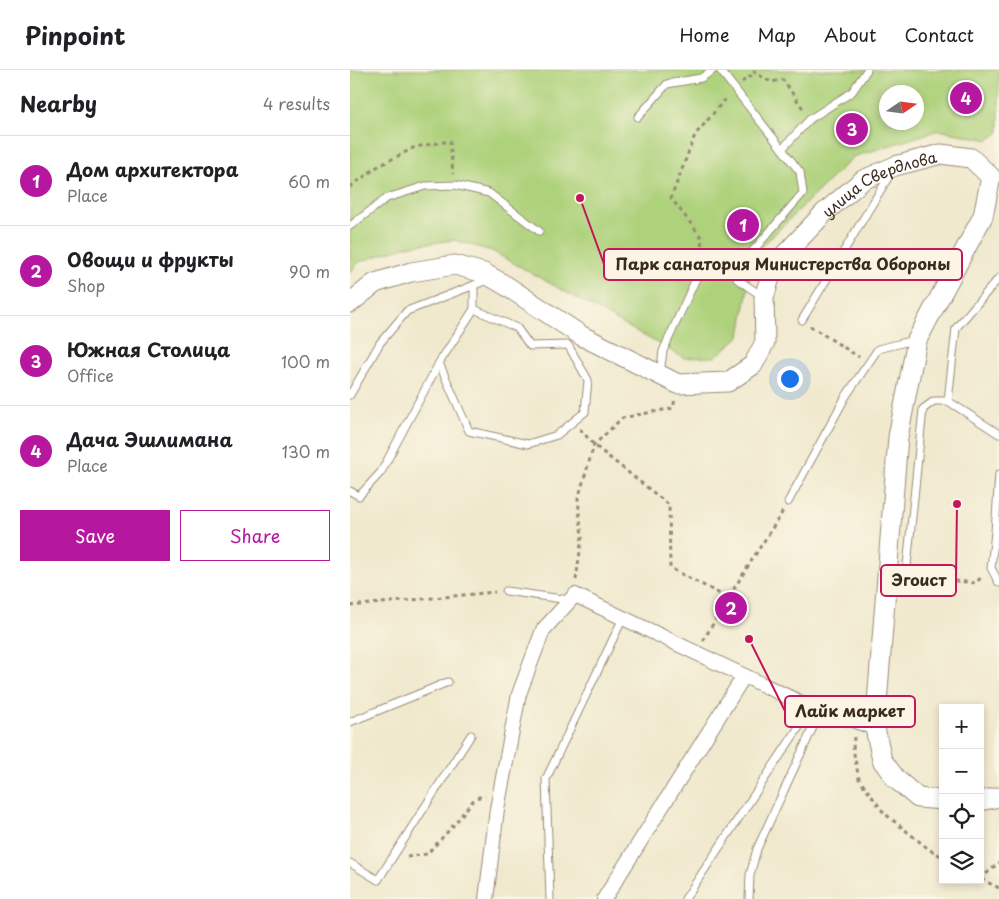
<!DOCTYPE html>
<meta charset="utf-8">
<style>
:root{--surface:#fff;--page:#f2f2f2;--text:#202124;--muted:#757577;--line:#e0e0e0;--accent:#b5179e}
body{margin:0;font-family:"Playpen Sans",sans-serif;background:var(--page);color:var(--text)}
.controls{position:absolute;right:15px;bottom:15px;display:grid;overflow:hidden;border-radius:0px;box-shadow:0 2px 8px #0003}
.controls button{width:45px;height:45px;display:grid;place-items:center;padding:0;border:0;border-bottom:1px solid var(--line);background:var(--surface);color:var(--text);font:25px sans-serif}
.compass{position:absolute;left:529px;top:15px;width:45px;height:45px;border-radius:50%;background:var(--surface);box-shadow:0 2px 8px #0003;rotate:77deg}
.you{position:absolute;left:439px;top:308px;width:18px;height:18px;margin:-12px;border:4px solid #fff;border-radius:50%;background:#1a73e8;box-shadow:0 0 0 8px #1a73e833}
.badge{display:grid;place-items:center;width:32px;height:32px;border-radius:50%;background:var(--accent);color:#fff;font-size:16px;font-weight:700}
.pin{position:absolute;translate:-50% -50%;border:2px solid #fff;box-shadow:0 1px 5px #0006}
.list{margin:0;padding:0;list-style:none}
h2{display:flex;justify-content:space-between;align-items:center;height:65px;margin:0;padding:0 20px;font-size:21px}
h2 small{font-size:16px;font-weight:400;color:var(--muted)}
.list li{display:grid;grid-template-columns:32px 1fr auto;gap:15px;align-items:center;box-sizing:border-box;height:90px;padding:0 20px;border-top:1px solid var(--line)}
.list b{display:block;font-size:19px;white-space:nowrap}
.list p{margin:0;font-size:16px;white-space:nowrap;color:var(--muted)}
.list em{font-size:16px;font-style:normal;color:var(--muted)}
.actions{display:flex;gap:10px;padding:15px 20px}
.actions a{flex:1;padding:11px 0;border:1px solid var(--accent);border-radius:0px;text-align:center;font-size:18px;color:var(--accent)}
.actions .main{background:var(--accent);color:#fff}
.icon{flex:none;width:28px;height:28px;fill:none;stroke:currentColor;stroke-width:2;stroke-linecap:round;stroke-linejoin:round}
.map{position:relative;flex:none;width:649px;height:829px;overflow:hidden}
header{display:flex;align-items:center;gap:30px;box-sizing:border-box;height:70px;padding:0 25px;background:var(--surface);border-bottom:1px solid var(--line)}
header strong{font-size:24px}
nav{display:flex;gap:28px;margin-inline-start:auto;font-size:18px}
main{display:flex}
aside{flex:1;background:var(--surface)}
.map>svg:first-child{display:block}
.green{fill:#aed27b;stroke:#747e4c;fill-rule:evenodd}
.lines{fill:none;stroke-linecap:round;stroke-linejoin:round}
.lane-casing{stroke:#968a76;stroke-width:9}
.street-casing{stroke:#968a76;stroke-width:16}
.secondary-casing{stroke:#968a76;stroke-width:21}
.path{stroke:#968a76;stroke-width:3;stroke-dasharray:4 4;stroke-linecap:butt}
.lane{stroke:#fff;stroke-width:7}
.street{stroke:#fff;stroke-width:14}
.secondary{stroke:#fff;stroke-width:19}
.labels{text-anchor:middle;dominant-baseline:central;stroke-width:4;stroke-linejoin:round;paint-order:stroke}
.street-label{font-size:15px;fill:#3b2a1e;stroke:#fcf5e5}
.leader{fill:none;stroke:#c2185b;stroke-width:2}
.callout-dot{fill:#c2185b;stroke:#fcf5e5;stroke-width:2}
.callout{fill:#fcf5e5;stroke:#c2185b;stroke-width:2}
.callout-label{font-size:16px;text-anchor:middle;font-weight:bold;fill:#3b2a1e}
</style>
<header>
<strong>Pinpoint</strong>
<nav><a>Home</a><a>Map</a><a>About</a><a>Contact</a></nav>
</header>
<main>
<aside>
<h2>Nearby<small>4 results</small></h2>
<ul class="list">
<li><span class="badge">1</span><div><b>Дом архитектора</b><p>Place</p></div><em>60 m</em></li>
<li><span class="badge">2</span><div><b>Овощи и фрукты</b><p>Shop</p></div><em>90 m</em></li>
<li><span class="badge">3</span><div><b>Южная Столица</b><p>Office</p></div><em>100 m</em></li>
<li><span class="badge">4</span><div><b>Дача Эшлимана</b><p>Place</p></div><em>130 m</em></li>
</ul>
<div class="actions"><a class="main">Save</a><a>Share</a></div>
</aside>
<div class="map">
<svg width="649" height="829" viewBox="0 0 649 829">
<rect width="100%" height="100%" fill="#fcf5e5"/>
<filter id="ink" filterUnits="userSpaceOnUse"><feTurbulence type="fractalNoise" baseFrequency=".02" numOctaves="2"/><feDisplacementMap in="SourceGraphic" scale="10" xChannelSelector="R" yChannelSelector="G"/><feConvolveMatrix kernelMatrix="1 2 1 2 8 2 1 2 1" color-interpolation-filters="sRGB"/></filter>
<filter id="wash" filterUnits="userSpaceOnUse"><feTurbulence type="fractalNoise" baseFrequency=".0096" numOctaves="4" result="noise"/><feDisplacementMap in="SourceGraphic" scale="20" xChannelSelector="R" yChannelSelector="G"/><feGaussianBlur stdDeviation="1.12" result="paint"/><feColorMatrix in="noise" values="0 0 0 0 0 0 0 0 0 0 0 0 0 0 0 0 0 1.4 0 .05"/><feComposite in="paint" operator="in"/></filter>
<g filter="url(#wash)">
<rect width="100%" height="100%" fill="#f0e9ce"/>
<path class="green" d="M0,0H649V62L638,70L589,60L503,87L403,185L390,266L365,287L334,288L142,181L104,170L57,176L9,192L0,202ZM536,22H566V52H536Z"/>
</g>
<g filter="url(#ink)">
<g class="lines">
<g class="lane-casing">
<g id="lane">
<path d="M370,0L450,102L453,123L388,198L387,209L412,226"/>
<path d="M288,47L317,14L351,8L363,0"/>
<path d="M432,79L460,49L502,22L517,0"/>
<path d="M0,156L37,128L75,116L105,115L139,123L189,161"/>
<path d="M649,208L606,258L598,331L649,364"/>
<path d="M452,250L541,103"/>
<path d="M89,293L119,361L178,374L207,365L235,342L238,310L218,275L180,276L167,258L124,239V215"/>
<path d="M310,304L313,281L349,202"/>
<path d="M0,325L30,273L57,241L140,209"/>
<path d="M649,404L645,462L641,498L649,513"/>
<path d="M0,421L9,426L31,402L89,293L124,239"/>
<path d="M438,432L496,326L528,279L564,270"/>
<path d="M556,506L573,339L584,331H598"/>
<path d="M156,521L219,530"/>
<path d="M0,652L98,612"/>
<path d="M0,793L28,810L121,665"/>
<path d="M200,829L196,709L273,548"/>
<path d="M335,829L455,648L470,642"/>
<path d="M399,829L400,805L407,779L470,642"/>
</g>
</g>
<g class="street-casing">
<g id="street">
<path d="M136,829L147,739L169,624L193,560L225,525L470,642L493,647L525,658"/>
<path d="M254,829L394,606"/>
</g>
</g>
<g class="secondary-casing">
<g id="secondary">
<path id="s1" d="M0,233L25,213L61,202L105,195L134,203L155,215L232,266L328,314L378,312L403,295L415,272L414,228L423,197L475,142L513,110L545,96L591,84L621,88L641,107L633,146L567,270L548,367L525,658L532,690L546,709L568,728L593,730"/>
<path d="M630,731L649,727"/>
</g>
</g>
<g class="path">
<path d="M404,0L405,3L421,12L433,10L454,40"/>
<path d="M392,12L405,3"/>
<path d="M0,117L27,97L65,77L100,71L103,104"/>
<path d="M350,191L352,168L321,128L345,65L377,27"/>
<path d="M460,256L509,287"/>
<path d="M230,359L244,375L319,435L320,498L378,528L433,441"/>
<path d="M565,507L626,513L633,505"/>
<path d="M226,510L232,467L228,429L244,375L272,348L323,338L325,329"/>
<path d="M0,536L145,522"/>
<path d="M353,571L378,528"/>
<path d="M504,667L503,679L509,709L534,743L580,780L593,787"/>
<path d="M57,787L77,784L102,757L125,728L135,726"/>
<path d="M630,809L649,793"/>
<path d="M631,809L649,818"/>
<path d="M608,810L612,813L625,810"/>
</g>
<use href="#lane" class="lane"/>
<use href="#street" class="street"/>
<use href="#secondary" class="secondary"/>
</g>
</g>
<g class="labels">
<g class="street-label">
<text stroke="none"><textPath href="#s1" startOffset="689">улица Свердлова</textPath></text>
</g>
</g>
<path class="leader" d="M230 128L254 194M607 434L606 510M399 569L435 641"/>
<g class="callout-dot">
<circle cx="230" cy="128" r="5"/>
<circle cx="607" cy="434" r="5"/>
<circle cx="399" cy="569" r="5"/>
</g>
<g class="callout">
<rect x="254" y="179" width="358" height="31" rx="5"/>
<rect x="531" y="495" width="75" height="31" rx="5"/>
<rect x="435" y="626" width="130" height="31" rx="5"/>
</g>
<g class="callout-label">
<text x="433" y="200">Парк санатория Министерства Обороны</text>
<text x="569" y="516">Эгоист</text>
<text x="500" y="647">Лайк маркет</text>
</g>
</svg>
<div class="controls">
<button>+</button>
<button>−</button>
<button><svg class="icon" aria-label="locate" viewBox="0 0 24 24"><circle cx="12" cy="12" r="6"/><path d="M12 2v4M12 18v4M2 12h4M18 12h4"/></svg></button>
<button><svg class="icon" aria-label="layers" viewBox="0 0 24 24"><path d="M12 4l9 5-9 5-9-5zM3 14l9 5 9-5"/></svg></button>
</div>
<svg class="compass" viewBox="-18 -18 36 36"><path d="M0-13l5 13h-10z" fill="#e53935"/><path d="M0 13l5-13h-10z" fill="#757577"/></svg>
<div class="you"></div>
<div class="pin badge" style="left:393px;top:155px">1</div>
<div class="pin badge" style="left:381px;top:538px">2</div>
<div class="pin badge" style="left:502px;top:59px">3</div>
<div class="pin badge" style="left:616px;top:28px">4</div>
</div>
</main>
